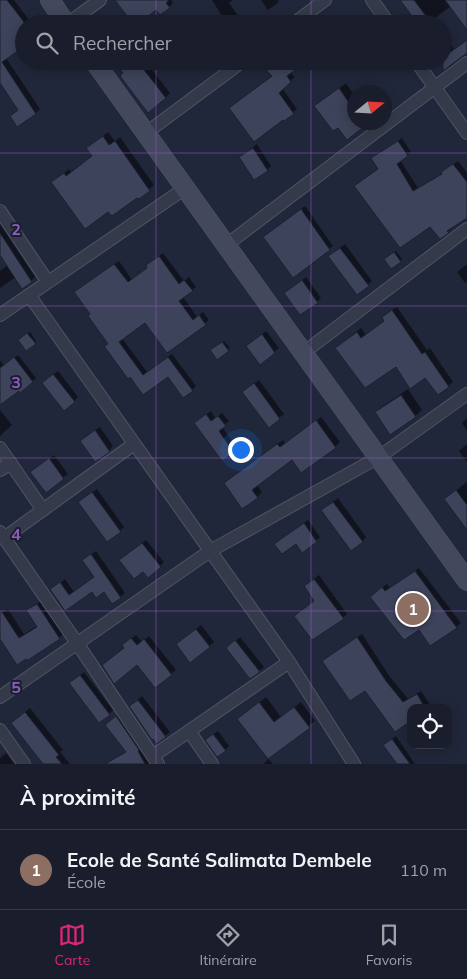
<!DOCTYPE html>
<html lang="fr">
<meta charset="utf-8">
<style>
:root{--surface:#191d2c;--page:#262a38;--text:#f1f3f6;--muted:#9fa2a9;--line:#373b48;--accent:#db2777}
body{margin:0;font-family:Mulish,sans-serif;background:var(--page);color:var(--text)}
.controls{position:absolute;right:15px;bottom:15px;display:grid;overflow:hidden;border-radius:10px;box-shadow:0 2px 12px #0003}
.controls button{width:45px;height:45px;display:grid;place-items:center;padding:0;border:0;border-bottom:1px solid var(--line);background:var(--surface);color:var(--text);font:25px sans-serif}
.compass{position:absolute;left:347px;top:85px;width:45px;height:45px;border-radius:50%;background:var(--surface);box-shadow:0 2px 12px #0003;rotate:72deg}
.you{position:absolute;left:240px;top:449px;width:18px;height:18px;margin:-12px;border:4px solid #fff;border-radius:50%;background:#1a73e8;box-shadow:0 0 0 8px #1a73e833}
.badge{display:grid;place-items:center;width:32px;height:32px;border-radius:50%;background:var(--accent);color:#fff;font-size:16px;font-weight:700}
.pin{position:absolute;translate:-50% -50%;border:2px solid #fff;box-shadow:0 1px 5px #0006}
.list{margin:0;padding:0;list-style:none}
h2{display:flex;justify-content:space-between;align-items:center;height:65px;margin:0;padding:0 20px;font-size:21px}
h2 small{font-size:16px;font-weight:400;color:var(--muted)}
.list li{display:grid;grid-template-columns:32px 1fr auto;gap:15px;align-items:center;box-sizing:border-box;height:80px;padding:0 20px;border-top:1px solid var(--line)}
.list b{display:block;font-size:19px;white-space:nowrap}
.list p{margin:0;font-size:16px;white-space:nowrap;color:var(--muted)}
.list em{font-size:16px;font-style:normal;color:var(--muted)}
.icon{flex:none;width:28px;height:28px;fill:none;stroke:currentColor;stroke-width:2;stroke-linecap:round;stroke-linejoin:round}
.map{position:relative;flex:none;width:467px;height:764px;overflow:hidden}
.search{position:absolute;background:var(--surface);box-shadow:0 2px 12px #0003;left:15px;right:15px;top:15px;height:55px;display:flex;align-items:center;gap:12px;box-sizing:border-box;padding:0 18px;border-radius:28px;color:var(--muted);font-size:19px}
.sheet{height:145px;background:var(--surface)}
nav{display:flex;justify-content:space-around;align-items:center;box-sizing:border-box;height:70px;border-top:1px solid var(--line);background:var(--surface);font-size:14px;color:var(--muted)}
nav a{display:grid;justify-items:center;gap:2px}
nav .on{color:var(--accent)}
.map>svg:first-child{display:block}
.shadow{fill:#0007}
.building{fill:#3d435a;stroke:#1c2131}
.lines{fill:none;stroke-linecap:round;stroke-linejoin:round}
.street-casing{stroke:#505465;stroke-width:14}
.secondary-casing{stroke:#505465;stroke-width:20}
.street{stroke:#353a4a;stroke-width:12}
.secondary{stroke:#43485d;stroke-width:19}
.grid{fill:none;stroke:#8e5cc1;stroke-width:1;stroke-opacity:0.55}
.grid-label{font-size:16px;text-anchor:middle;font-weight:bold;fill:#8e5cc1;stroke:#1a1f2e;stroke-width:4;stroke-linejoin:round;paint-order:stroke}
</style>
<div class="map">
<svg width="467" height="764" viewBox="0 0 467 764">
<rect width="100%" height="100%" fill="#21273a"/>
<g class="shadow">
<path d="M0,0H14L32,24H24L6,58L40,109L35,114L12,116L19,110L0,81Z"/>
<path d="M123,0H171L173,3L169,7L156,8Z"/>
<path d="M212,0H233L229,3L244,24H227Z"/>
<path d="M261,0H278L279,2L268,10Z"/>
<path d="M401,0H467V28L451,6L434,19L437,24H418Z"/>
<path d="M443,33L454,49L467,40V51L446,67L442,61H443Z"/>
<path d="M115,61H145L170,93L165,98L124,73Z"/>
<path d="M192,61H206L197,68Z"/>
<path d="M290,72L295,77L282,88L297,109L293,113L235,104L273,75Z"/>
<path d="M346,83L354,95V122L338,126L316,106Z"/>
<path d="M108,132L115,141L120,137L154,185L139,197L58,178L69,169L71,172L93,156V144Z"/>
<path d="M402,138L411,152L400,160L418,188L443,173L446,169L458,161L467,173V210L452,228L440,238L430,225L355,186L379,168L372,158Z"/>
<path d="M257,144L271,166L267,170L241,157Z"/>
<path d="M305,206L333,246L329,249L269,234Z"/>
<path d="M0,223L35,277L31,281L16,277L0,288V271L8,265L0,253Z"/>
<path d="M345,244L372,281L357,293L334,252Z"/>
<path d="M396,251L402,259L392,268L387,258Z"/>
<path d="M163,253L184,281L189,277L196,287L183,297L197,317L203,312L209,320L167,351L145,321L122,338L147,372L172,354L196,386L192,390L168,375L144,393L109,343L92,314L80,289L119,261L132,280L148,268L152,261Z"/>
<path d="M467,264V282L465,283L457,272Z"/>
<path d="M306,277L321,298L317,302L286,293Z"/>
<path d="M397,307L427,350L430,348L453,382L438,394L425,376L341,344L361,328L366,335L385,321L387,313Z"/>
<path d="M266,331L279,348L260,363L247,346Z"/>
<path d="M30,332L36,341L35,343L21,338Z"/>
<path d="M224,341L230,348L228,350L213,349Z"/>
<path d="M18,355L36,378L20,391L19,389L0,404V360L4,366Z"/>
<path d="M58,371L78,397L74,401L48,379Z"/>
<path d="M259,380L284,414L269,426L248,388Z"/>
<path d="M408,389L422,410L415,416L377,412L383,406Z"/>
<path d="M0,410L12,425L0,436Z"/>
<path d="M211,411L215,418L222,413L229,421L222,427L238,448L222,459L200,419Z"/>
<path d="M321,417L340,442L335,447L292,459L257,485L262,492L257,497L230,479L283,440L285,443Z"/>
<path d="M467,418V431L462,423Z"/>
<path d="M100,427L113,446L109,451L86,436Z"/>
<path d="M467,444V462L459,451Z"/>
<path d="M54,455L68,474L46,491L36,468Z"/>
<path d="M467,482V528L450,495Z"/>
<path d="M97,489L124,527L120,531L84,498Z"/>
<path d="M338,498L366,537L362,542L327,506Z"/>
<path d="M308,520L320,537L303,551L296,542L280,541Z"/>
<path d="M146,540L164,562L160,566L125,556Z"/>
<path d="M96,551L125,593L113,602L104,591L93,590L66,609L52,589L65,579L74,592L95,577L88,556Z"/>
<path d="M419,568L461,623L456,627L419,628L376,593L387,584L390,588Z"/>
<path d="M319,575L347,614L343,618L316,601L310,582Z"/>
<path d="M42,600L64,633L59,638L0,639V613L1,614L8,609L24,634L38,625L28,611Z"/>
<path d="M201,625L214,642L209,646L182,640Z"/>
<path d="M362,634L390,677L408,699L421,691L431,706L429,708H411L365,689L324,661Z"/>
<path d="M136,635L142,642L149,636L176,670L155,686L125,647L128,641Z"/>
<path d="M240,637L264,667L250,677L232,644Z"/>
<path d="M84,672L113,710L109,714L75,679Z"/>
<path d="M142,696L170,732L165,736L135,702Z"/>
<path d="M266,697L281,717L301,702L315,721L268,758L273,764H263L269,759L239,719Z"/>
<path d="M30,708L63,750L60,752L70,764H44L17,719Z"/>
<path d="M120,713L151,764H105L127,751L111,721Z"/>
<path d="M218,731L229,746L225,750L211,736Z"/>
<path d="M396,736L415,764H398L388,742Z"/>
<path d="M6,753L14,764H0V758Z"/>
</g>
<g class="building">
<path d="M0,0H7L24,22V47L2,62L36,114L17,127L10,116L18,110L0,83Z"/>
<path d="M115,0H169L166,3L170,8L160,15L156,10L138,24H133Z"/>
<path d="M400,0H414L432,24H418Z"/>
<path d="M445,0H467V30Z"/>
<path d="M467,40V53L443,71V44L449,53Z"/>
<path d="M113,61H137L166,98L148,113L120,76L123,73Z"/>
<path d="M279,61H307L287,76L291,82L279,93L294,114L284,121L283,120L254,142L229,108L272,76L267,71Z"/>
<path d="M339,88L354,110V122H370L347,140L338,128L333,131L314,106Z"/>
<path d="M103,136L109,145L115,141L150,191L139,199L137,198L112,216L108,212L85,229L51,182L64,173L66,176L92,156L86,148Z"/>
<path d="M398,141L408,156L397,164L413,191L442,174L441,172L453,164L467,182V218L447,231L449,233L440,239L430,227L400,248L354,186L378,169L371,158Z"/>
<path d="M253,148L268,171L254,180L239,157Z"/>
<path d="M301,209L330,250L293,278L263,237Z"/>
<path d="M0,233L32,282L22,289L0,255Z"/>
<path d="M340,248L369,286L357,295L328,256Z"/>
<path d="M394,252L401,262L391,269L384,259Z"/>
<path d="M159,256L179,284L184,280L193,291L179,301L193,320L199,315L206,325L167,353L145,323L119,342L143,375L168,357L193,391L183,398L168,377L143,395L130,377L128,379L104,346L108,344L88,316L90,314L74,292L114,264L128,282L147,268L146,265Z"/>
<path d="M302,280L318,303L300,315L284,293Z"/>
<path d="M392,310L422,354L425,352L449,387L438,395L425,378L410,389L396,367L365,388L335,348L357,332L361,338L384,321L382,317Z"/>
<path d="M27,333L36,344L26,351L18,340Z"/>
<path d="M262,334L275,353L260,365L246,346Z"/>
<path d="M222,342L229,351L217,360L210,350Z"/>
<path d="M14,357L33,382L20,393L19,391L0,405V368Z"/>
<path d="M53,374L75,402L64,411L42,383Z"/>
<path d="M254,383L280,419L269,428L242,392Z"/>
<path d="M401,395L416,417L390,435L375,412Z"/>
<path d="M206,414L211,421L218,416L226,426L219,431L234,453L222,461L194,423Z"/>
<path d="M316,420L336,448L301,473L292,460L252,490L258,498L242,509L224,483L277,444L280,447Z"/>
<path d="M95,430L110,452L95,462L80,441Z"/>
<path d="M49,458L64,479L46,493L30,472Z"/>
<path d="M456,490L467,505V530L444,499Z"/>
<path d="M92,492L121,532L107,542L78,502Z"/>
<path d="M333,502L363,542L351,551L321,510Z"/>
<path d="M304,523L317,542L302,553L296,544L282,554L274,544Z"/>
<path d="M142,543L161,567L148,578L143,572L134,579L119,560Z"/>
<path d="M91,554L121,598L112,604L104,592L96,598L92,592L65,611L50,589L60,582L69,595L94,577L82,560Z"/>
<path d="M415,571L457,628L430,646L419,630L404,640L370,597L382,587L385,591Z"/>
<path d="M314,579L344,619L312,640L294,616L314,601L304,586Z"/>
<path d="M37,604L60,639L28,660L26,659L17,665L0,639V609L19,638L37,627L26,610Z"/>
<path d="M196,629L210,647L190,663L176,644Z"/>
<path d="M357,637L386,681L403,702L417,694L425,708H411V721L395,732L365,691L350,701L322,661Z"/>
<path d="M131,638L137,645L144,639L172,675L155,688L137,665L114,684L102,665L124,648L122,645Z"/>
<path d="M235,640L260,672L250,679L226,648Z"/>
<path d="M80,675L110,715L99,723L69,683Z"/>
<path d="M138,700L166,737L157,744L153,739L152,740L129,706Z"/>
<path d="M259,702L274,722L294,707L310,728L268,759L237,719Z"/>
<path d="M25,712L59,755L56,757L62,764H43L11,723Z"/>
<path d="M116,716L139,750L138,751L145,764H105L126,752L105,725Z"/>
<path d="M213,734L226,751L217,757L205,740Z"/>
<path d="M392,739L410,764H397L383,745Z"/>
</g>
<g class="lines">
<g class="street-casing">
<g id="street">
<path d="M372,0L389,24"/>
<path d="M67,24L100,0"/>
<path d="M293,24L325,0"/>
<path d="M416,61L467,133"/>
<path d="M146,133L243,61"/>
<path d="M0,211L48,282"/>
<path d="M225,246L467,63"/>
<path d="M29,295L289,662L354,764"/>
<path d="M0,315L184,189"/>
<path d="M303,353L467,229"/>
<path d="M0,448L43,510"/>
<path d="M0,470L11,463"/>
<path d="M0,532L77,643L158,764"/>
<path d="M4,538L134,444"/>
<path d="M0,697L210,551L379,457L467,394"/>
<path d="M0,730L24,764"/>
<path d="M189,731L212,764"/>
<path d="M153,756L289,662"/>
</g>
</g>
<g class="secondary-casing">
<g id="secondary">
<path d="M50,0L66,24"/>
<path d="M94,61L467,581"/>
</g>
</g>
<use href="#street" class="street"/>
<use href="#secondary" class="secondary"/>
</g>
<path class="grid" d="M156,0V24M311,0V24M156,61V764M311,61V764M0,153H467M0,306H467M0,458H467M0,611H467"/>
<g class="grid-label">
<text x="16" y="235">2</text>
<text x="16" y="388">3</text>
<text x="16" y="540">4</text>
<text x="16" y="693">5</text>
</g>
</svg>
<div class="controls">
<button><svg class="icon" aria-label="locate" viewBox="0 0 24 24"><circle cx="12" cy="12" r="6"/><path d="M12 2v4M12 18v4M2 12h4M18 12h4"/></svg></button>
</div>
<svg class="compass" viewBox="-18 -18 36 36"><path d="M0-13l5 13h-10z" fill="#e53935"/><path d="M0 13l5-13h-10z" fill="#9fa2a9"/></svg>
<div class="you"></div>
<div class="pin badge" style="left:413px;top:609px;background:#8d6e63">1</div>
<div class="search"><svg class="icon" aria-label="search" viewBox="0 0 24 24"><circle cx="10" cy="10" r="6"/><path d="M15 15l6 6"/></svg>Rechercher</div>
</div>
<section class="sheet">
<h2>À proximité<small></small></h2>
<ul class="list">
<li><span class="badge" style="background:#8d6e63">1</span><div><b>Ecole de Santé Salimata Dembele</b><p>École</p></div><em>110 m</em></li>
</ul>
</section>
<nav>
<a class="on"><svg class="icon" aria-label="map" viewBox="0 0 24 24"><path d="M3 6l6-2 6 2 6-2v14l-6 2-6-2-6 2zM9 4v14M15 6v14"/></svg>Carte</a>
<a><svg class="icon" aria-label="directions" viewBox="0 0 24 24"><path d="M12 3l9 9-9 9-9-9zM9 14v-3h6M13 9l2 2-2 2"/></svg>Itinéraire</a>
<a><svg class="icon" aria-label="saved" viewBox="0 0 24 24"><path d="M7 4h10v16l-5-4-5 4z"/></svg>Favoris</a>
</nav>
